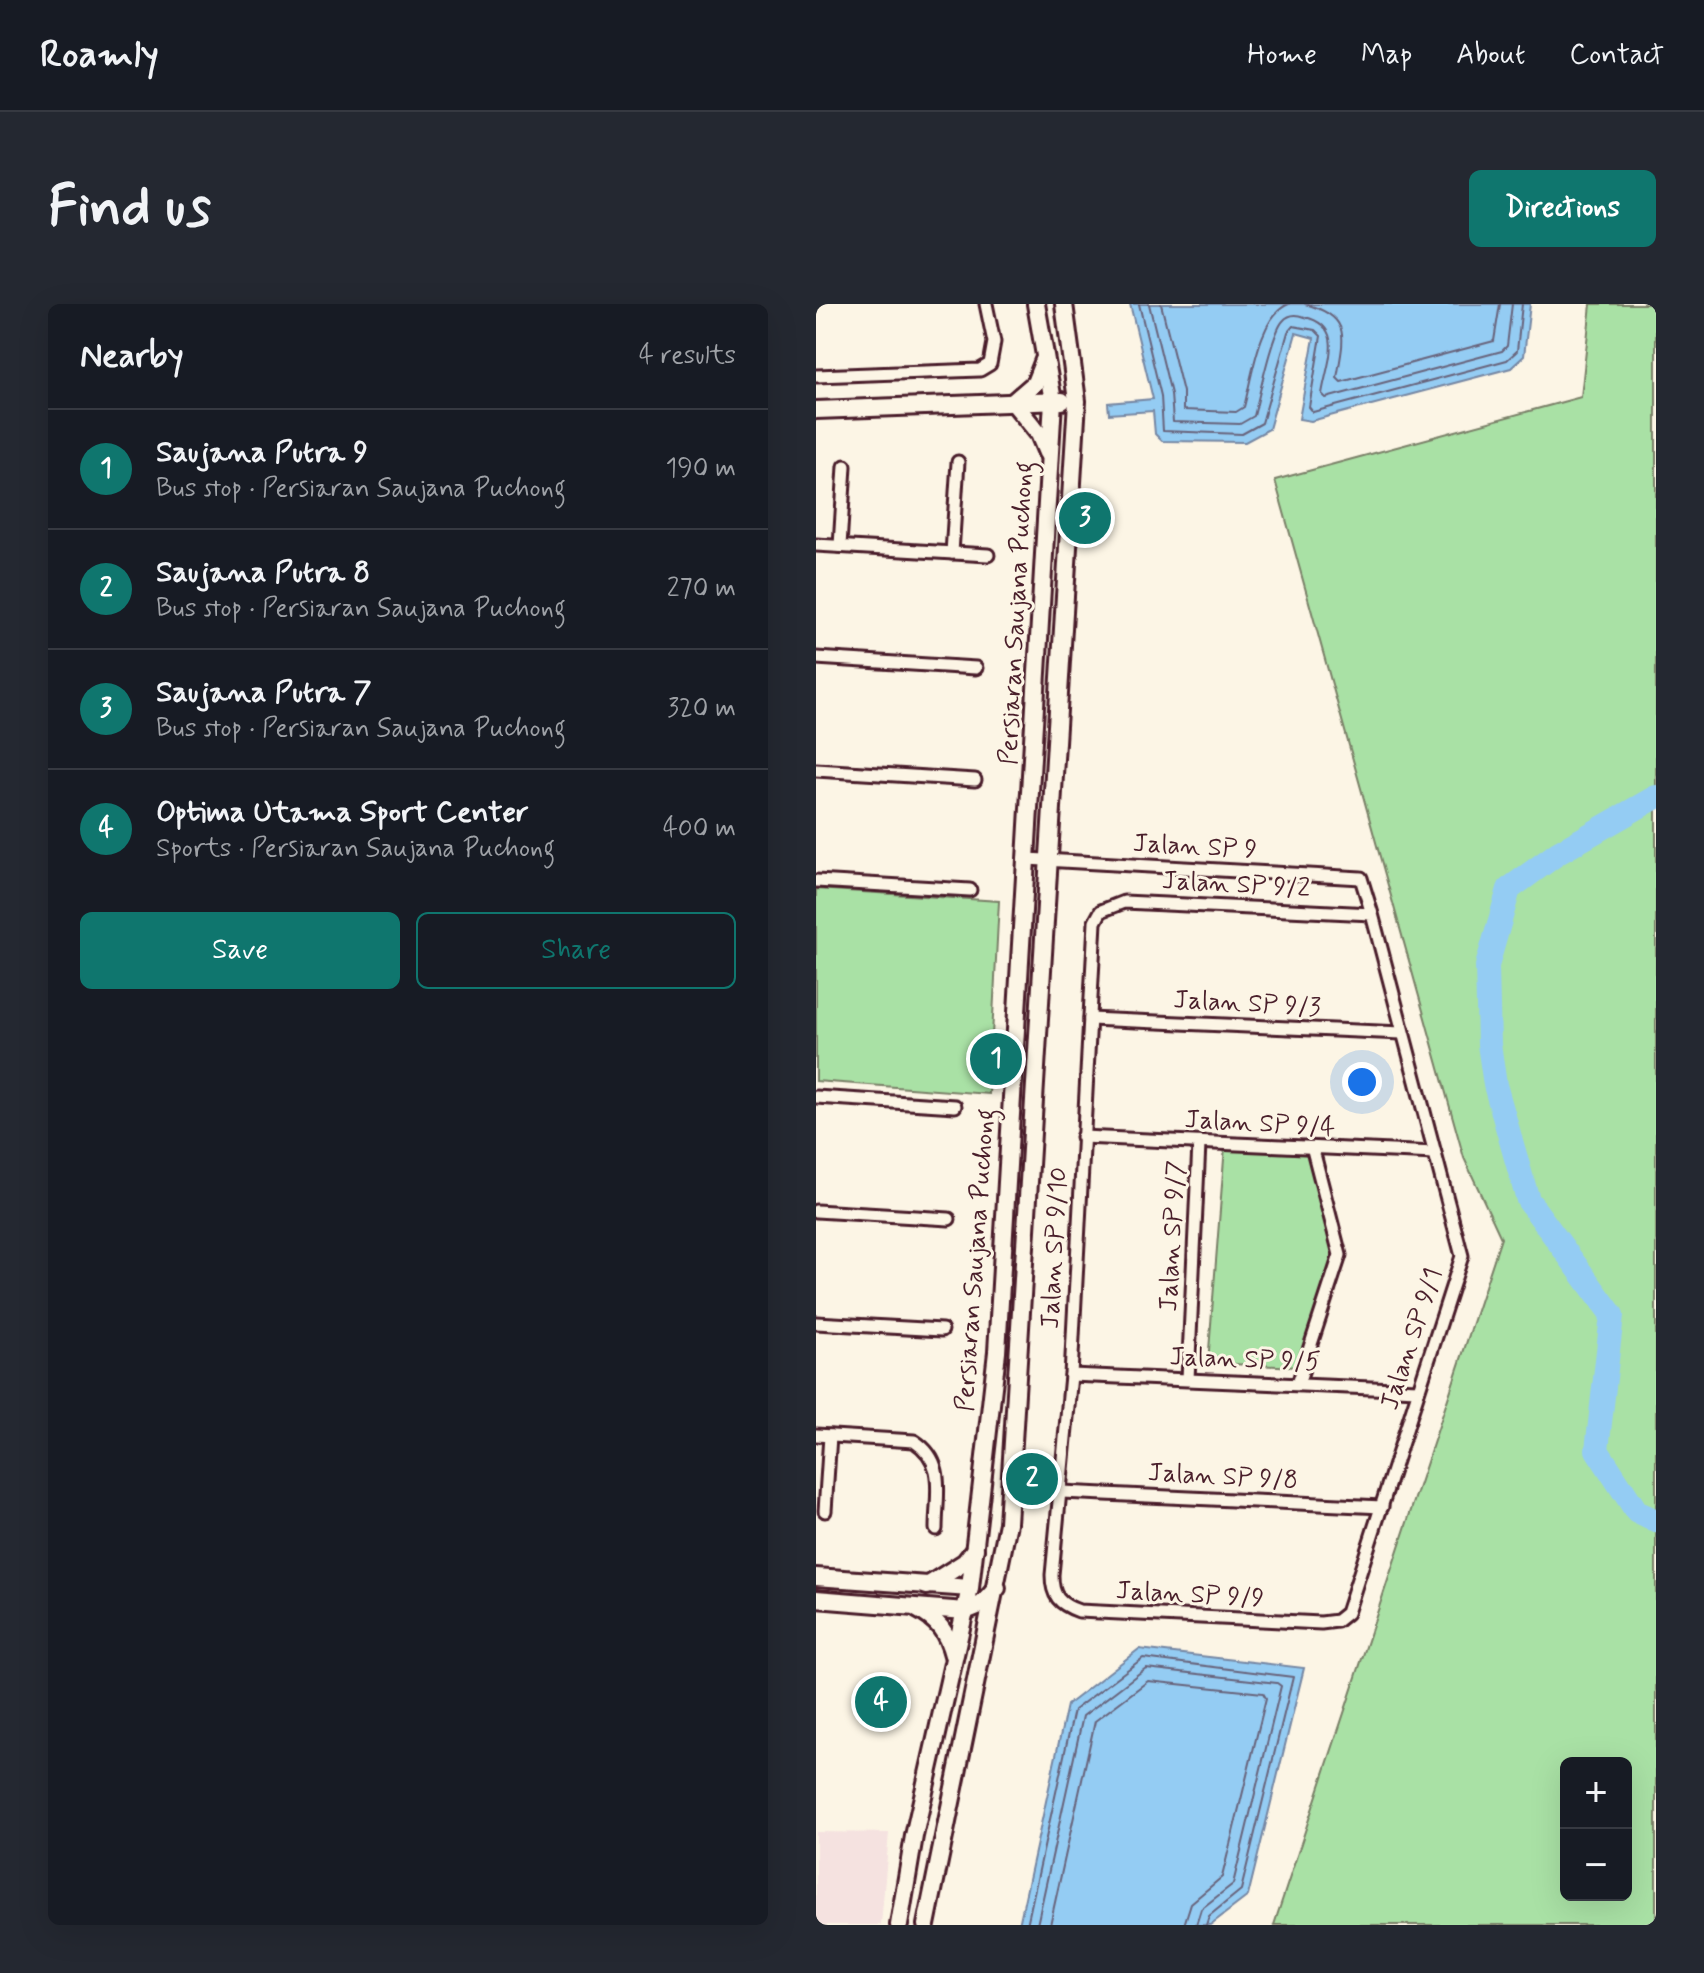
<!DOCTYPE html>
<meta charset="utf-8">
<style>
:root{--surface:#171b24;--page:#242831;--text:#f1f3f6;--muted:#9ea1a6;--line:#363941;--accent:#0f766e}
body{margin:0;font-family:Mynerve,sans-serif;background:var(--page);color:var(--text)}
.controls{position:absolute;right:24px;bottom:24px;display:grid;overflow:hidden;border-radius:12px;box-shadow:0 8px 32px #0002}
.controls button{width:72px;height:72px;display:grid;place-items:center;padding:0;border:0;border-bottom:2px solid var(--line);background:var(--surface);color:var(--text);font:40px sans-serif}
.you{position:absolute;left:546px;top:778px;width:28px;height:28px;margin:-20px;border:6px solid #fff;border-radius:50%;background:#1a73e8;box-shadow:0 0 0 12px #1a73e833}
.badge{display:grid;place-items:center;width:52px;height:52px;border-radius:50%;background:var(--accent);color:#fff;font-size:26px;font-weight:700}
.pin{position:absolute;translate:-50% -50%;border:4px solid #fff;box-shadow:0 2px 8px #0006}
.list{margin:0;padding:0;list-style:none}
h2{display:flex;justify-content:space-between;align-items:center;height:104px;margin:0;padding:0 32px;font-size:34px}
h2 small{font-size:26px;font-weight:400;color:var(--muted)}
.list li{display:grid;grid-template-columns:52px 1fr auto;gap:24px;align-items:center;box-sizing:border-box;height:120px;padding:0 32px;border-top:2px solid var(--line)}
.list b{display:block;font-size:30px;white-space:nowrap}
.list p{margin:0;font-size:26px;white-space:nowrap;color:var(--muted)}
.list em{font-size:26px;font-style:normal;color:var(--muted)}
.actions{display:flex;gap:16px;padding:24px 32px}
.actions a{flex:1;padding:18px 0;border:2px solid var(--accent);border-radius:12px;text-align:center;font-size:28px;color:var(--accent)}
.actions .main{background:var(--accent);color:#fff}
.map{position:relative;flex:none;width:840px;height:1621px;overflow:hidden;border-radius:12px}
header{display:flex;align-items:center;gap:48px;box-sizing:border-box;height:112px;padding:0 40px;background:var(--surface);border-bottom:2px solid var(--line)}
header strong{font-size:38px}
nav{display:flex;gap:44px;margin-inline-start:auto;font-size:28px}
.intro{display:flex;align-items:center;justify-content:space-between;box-sizing:border-box;height:192px;padding:0 48px}
h1{margin:0;font-size:56px}
.button{padding:20px 36px;border-radius:12px;background:var(--accent);color:#fff;font-size:28px;font-weight:700}
main{display:flex;gap:48px;padding:0 48px}
aside{flex:1;background:var(--surface);border-radius:12px;box-shadow:0 8px 32px #0002}
.map>svg:first-child{display:block}
.built{fill:#f5e2e0}
.green{fill:#a9e1a5;stroke:#7a8068;stroke-width:2;fill-rule:evenodd}
.water{fill:#94ccf3;stroke:#7687a3;stroke-width:2}
.lines{fill:none;stroke-linecap:round;stroke-linejoin:round}
.shore{stroke:#68647b;stroke-width:2}
.river{stroke:#94ccf3;stroke-width:24}
.street-casing{stroke:#4a1f2b;stroke-width:17}
.secondary-casing{stroke:#4a1f2b;stroke-width:22}
.street{stroke:#fcf5e5;stroke-width:11}
.secondary{stroke:#fcf5e5;stroke-width:16}
.labels{text-anchor:middle;dominant-baseline:central;stroke-width:6;stroke-linejoin:round;paint-order:stroke}
.street-label{font-size:26px;fill:#4a1f2b;stroke:#fcf5e5}
</style>
<header>
<strong>Roamly</strong>
<nav><a>Home</a><a>Map</a><a>About</a><a>Contact</a></nav>
</header>
<div class="intro"><h1>Find us</h1><a class="button">Directions</a></div>
<main>
<aside>
<h2>Nearby<small>4 results</small></h2>
<ul class="list">
<li><span class="badge">1</span><div><b>Saujana Putra 9</b><p>Bus stop · Persiaran Saujana Puchong</p></div><em>190 m</em></li>
<li><span class="badge">2</span><div><b>Saujana Putra 8</b><p>Bus stop · Persiaran Saujana Puchong</p></div><em>270 m</em></li>
<li><span class="badge">3</span><div><b>Saujana Putra 7</b><p>Bus stop · Persiaran Saujana Puchong</p></div><em>320 m</em></li>
<li><span class="badge">4</span><div><b>Optima Utama Sport Center</b><p>Sports · Persiaran Saujana Puchong</p></div><em>400 m</em></li>
</ul>
<div class="actions"><a class="main">Save</a><a>Share</a></div>
</aside>
<div class="map">
<svg width="840" height="1621" viewBox="0 0 840 1621">
<rect width="100%" height="100%" fill="#fcf5e5"/>
<filter id="ink" filterUnits="userSpaceOnUse"><feTurbulence type="fractalNoise" baseFrequency=".0125" numOctaves="2"/><feDisplacementMap in="SourceGraphic" scale="16" xChannelSelector="R" yChannelSelector="G"/><feConvolveMatrix kernelMatrix="1 2 1 2 8 2 1 2 1" color-interpolation-filters="sRGB"/></filter>
<g filter="url(#ink)">
<path class="built" d="M0,1528L73,1529L65,1621H0Z"/>
<g class="green">
<path d="M775,0H840V1621H458L685,934L648,854L459,176L765,93ZM750,1459H810V1591H750Z"/>
<path d="M0,585L183,597L173,790L0,777Z"/>
<path d="M409,842L494,848L520,946L483,1063L392,1059Z"/>
</g>
<g class="water">
<path d="M314,0H714L708,52L695,64L495,117L483,115L498,34L480,29L453,125L429,138L346,137L339,130L337,107L293,110L292,99L337,95Z"/>
<path d="M323,1345L488,1364L432,1592L394,1621H203L251,1401Z"/>
</g>
<g class="lines">
<g class="shore">
<path d="M323,0L345,92L347,127L426,130L446,119L472,28L477,22L499,26L505,32L493,103L497,108L691,56L701,47L706,0"/>
<path d="M333,0L355,90L357,118L424,120L438,112C443,93 456,29 467,17C473,10 481,10 489,13C530,23 511,58 506,90L510,94L686,47L691,42L696,0"/>
<path d="M345,0L367,88V106L420,108L428,103C436,74 443,11 473,0"/>
<path d="M489,0C536,13 528,33 521,74L525,78L678,37L684,0"/>
<path d="M211,1621L258,1406L327,1354L477,1373L425,1586L393,1612L390,1621"/>
<path d="M221,1621L267,1412L330,1364L461,1379L465,1382L417,1580L385,1605L380,1621"/>
<path d="M234,1621L279,1417L332,1377L447,1389L450,1394L406,1573L375,1599L368,1621"/>
</g>
<path class="river" d="M840,493L742,549L693,585L671,662L673,740L679,781L712,896L796,1011L781,1146L821,1208L840,1217"/>
<g class="street-casing">
<g id="street">
<path d="M0,72L164,66L174,60L178,38L170,0"/>
<path d="M0,241L172,251"/>
<path d="M24,242L29,162"/>
<path d="M136,249L142,158"/>
<path d="M0,354L160,364"/>
<path d="M0,466L159,476"/>
<path d="M211,555L545,574L556,610L646,952L531,1309L521,1317L505,1319L263,1307C243,1300 236,1292 236,1271L255,1071L279,618L285,607L308,598L556,610"/>
<path d="M0,577L154,586"/>
<path d="M274,715L586,729"/>
<path d="M0,793L139,802"/>
<path d="M266,833L619,849"/>
<path d="M0,907L133,915"/>
<path d="M0,1019L126,1026"/>
<path d="M255,1071L602,1086"/>
<path d="M372,1075L383,840"/>
<path d="M482,1080L524,951L497,846"/>
<path d="M0,1131L98,1137C131,1158 120,1190 120,1225"/>
<path d="M246,1188L566,1203"/>
<path d="M9,1207L14,1132"/>
</g>
</g>
<g class="secondary-casing">
<g id="secondary">
<path d="M228,56L219,79L197,98L223,130L231,149"/>
<path d="M0,106L246,97"/>
<path d="M0,1273L154,1284"/>
<path d="M111,1282L149,1258L159,1245"/>
<path d="M0,1295L149,1307L166,1300L181,1284"/>
<path d="M101,1305C122,1316 131,1328 137,1351"/>
<path d="M83,1621L98,1532L154,1284L181,1048L237,97L220,0"/>
<path d="M110,1621L192,1219L261,97L248,0"/>
</g>
</g>
<use href="#street" class="street"/>
<use href="#secondary" class="secondary"/>
</g>
</g>
<g class="labels">
<g class="street-label">
<text transform="translate(201 309) rotate(-87)">Persiaran Saujana Puchong</text>
<text transform="translate(379 543) rotate(3)">Jalan SP 9</text>
<text transform="translate(420 581) rotate(3)">Jalan SP 9/2</text>
<text transform="translate(431 700) rotate(3)">Jalan SP 9/3</text>
<text transform="translate(444 820) rotate(3)">Jalan SP 9/4</text>
<text transform="translate(357 932) rotate(-87)">Jalan SP 9/7</text>
<text transform="translate(239 944) rotate(-87)">Jalan SP 9/10</text>
<text transform="translate(160 956) rotate(-86)">Persiaran Saujana Puchong</text>
<text transform="translate(596 1035) rotate(-72)">Jalan SP 9/1</text>
<text transform="translate(429 1056) rotate(2)">Jalan SP 9/5</text>
<text transform="translate(407 1173) rotate(3)">Jalan SP 9/8</text>
<text transform="translate(374 1291) rotate(3)">Jalan SP 9/9</text>
</g>
</g>
</svg>
<div class="controls">
<button>+</button>
<button>−</button>
</div>
<div class="you"></div>
<div class="pin badge" style="left:180px;top:755px">1</div>
<div class="pin badge" style="left:216px;top:1175px">2</div>
<div class="pin badge" style="left:269px;top:214px">3</div>
<div class="pin badge" style="left:65px;top:1398px">4</div>
</div>
</main>
